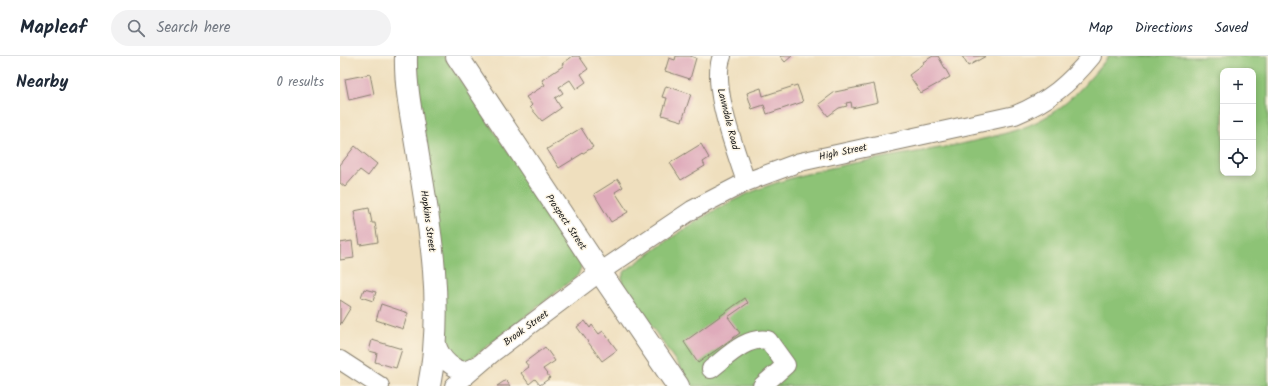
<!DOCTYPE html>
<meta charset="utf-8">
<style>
:root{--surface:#fff;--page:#f2f2f3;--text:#1f2937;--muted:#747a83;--line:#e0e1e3}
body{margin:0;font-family:Kalam,sans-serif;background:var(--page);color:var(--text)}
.controls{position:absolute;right:12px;top:12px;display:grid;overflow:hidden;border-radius:8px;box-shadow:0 2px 6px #0003}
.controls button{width:36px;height:36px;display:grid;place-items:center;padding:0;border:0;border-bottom:1px solid var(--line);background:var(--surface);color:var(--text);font:20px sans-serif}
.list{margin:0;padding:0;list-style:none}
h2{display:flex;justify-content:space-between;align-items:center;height:52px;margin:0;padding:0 16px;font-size:17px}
h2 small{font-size:13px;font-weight:400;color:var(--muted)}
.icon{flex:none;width:22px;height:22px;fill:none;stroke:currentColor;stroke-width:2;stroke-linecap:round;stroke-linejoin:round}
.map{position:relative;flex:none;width:928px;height:330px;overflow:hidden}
header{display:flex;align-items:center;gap:24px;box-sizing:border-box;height:56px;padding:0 20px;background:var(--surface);border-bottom:1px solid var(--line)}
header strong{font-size:19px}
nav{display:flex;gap:22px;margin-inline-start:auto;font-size:14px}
.search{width:280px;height:36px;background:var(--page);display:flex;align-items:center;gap:10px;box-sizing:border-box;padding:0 14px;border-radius:22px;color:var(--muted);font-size:15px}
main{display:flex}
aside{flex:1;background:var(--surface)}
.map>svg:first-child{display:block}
.green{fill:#8dc376;stroke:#547049;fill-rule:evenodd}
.building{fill:#dfabbb}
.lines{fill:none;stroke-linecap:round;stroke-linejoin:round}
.minor-casing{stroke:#867e6d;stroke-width:20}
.major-casing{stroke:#867e6d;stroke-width:24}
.minor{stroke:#fff;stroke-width:18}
.major{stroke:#fff;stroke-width:22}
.labels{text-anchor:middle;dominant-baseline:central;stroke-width:3;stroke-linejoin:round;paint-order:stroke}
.street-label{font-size:10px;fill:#1c1c1c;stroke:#fcf5e5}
</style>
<header>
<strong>Mapleaf</strong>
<div class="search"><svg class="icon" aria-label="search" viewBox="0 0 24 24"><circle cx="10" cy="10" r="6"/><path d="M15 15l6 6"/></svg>Search here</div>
<nav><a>Map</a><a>Directions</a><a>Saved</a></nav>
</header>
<main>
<aside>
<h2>Nearby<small>0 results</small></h2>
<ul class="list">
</ul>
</aside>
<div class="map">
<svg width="928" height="330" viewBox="0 0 928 330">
<rect width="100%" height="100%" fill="#fcf5e5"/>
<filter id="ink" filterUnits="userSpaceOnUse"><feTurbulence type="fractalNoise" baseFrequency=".025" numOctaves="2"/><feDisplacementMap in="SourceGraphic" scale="8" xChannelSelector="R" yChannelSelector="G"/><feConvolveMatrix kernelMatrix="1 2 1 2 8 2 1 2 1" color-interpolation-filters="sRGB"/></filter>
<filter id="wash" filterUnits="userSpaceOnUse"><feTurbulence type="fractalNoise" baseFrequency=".012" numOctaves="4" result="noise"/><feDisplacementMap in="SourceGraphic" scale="16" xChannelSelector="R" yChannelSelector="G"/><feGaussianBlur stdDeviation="0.9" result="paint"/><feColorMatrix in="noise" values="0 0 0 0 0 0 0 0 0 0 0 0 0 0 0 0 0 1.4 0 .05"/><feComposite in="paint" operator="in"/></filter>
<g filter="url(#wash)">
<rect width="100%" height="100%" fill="#efdfbe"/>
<g class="green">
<path d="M75,0H104L239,202L241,211L238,219L131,303C120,307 115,301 106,294L79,59Z"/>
<path d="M769,0H928V330H353L282,228V221L285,215C334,180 378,146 436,127C497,106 563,100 626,87C654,80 684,75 709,59C733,45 751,21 769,0ZM883,15H913V117H883Z"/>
</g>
<g id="blocks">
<g class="building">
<path d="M233,0H239L248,13L241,18L246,26L236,33L230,24L219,31L223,37L215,42L221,52L202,65L190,51L192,49L186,41L205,29L202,24L223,10L222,8Z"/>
<path d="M336,0H350L356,2L350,23L325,15L329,2L335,4Z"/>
<path d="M440,0H452L445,6Z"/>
<path d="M593,0H598L610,21L581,37L569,19L584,8L583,6Z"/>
<path d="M622,0H646L628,10Z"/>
<path d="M30,18L34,38L9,44L5,23Z"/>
<path d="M534,28L538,46L512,52L511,46L506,47L507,50L499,52L488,60L479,48L495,36Z"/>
<path d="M457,29L463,46L427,58L424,49L412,53L407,37L421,32L423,40Z"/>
<path d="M326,30L351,38L342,65L322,59L327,42L322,41Z"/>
<path d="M241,72L253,91L219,112L207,93Z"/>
<path d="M361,88L369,102L363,106L365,110L341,124L330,107Z"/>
<path d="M15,90L37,108L28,120L20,114L5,131L0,127V109Z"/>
<path d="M278,123L283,131L275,136L288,156L271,166L254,138Z"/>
<path d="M29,152L32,167H35L38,186L20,189L14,155Z"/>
<path d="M12,185L14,202L0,204V187Z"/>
<path d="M24,233L36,236L33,245L21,241Z"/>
<path d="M405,242L408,247L388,261L400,277L358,307L344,286Z"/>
<path d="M0,244L11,251L0,269Z"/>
<path d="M41,248L68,257L63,273L36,264Z"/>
<path d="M245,265L250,272L252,269L259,278L263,275L277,294L262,305L237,271Z"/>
<path d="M32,284L62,293L56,312L35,306L37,297L29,295Z"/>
<path d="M205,291L215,305L203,313L210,322L200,329L195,323L189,328L181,317L189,311L185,306Z"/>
<path d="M166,324L170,330H157Z"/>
</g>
</g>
</g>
<g filter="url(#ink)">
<use href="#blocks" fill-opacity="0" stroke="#867e6d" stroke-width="1"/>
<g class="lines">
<g class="minor-casing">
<g id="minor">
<path d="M382,0C370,30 396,95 406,126"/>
<path d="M95,281C98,298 108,312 125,315L138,309"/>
<path d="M0,304L40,330"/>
<path d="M371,313C387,301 406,280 428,284L446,309L422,330"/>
<path d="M114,330L155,295L260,216L352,154L406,126L460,106L675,59C709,45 729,28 752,0"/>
</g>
</g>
<g class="major-casing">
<g id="major">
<path d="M66,0C65,33 73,67 78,100C91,175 104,254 89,330"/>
<path d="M117,0L260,216L338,330"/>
</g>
</g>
<use href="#minor" class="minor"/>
<use href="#major" class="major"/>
</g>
</g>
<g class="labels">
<g class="street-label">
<text transform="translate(388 63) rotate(76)">Lawndale Road</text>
<text transform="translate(503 96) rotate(-12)">High Street</text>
<text transform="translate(88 165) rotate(82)">Hopkins Street</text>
<text transform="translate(226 166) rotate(56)">Prospect Street</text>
<text transform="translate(186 272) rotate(-36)">Brook Street</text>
</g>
</g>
</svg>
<div class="controls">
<button>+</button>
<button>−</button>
<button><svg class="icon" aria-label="locate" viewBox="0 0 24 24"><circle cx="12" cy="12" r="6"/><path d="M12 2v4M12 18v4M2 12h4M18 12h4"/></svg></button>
</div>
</div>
</main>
